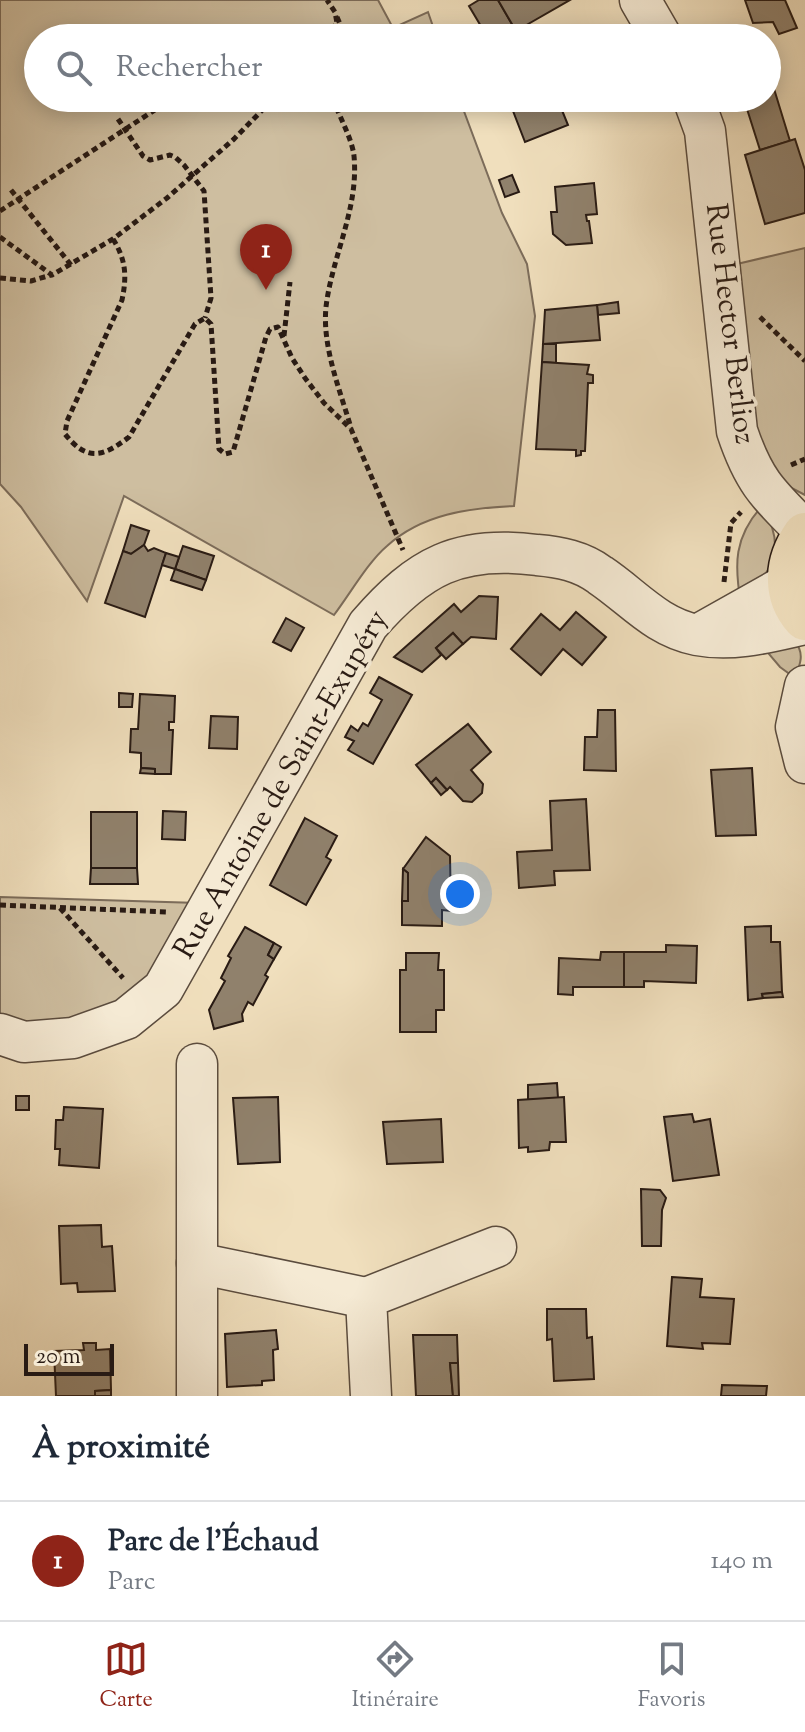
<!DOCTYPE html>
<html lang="fr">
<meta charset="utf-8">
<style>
:root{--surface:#fff;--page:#f6f6f7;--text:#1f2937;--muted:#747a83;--line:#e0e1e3;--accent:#8f2418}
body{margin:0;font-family:"Sorts Mill Goudy",serif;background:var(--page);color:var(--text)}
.scale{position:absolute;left:24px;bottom:20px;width:90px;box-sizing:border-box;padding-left:8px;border:4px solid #291b14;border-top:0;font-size:22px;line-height:28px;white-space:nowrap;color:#291b14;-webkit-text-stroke:6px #f5ead4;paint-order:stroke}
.you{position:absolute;left:460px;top:894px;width:28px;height:28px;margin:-20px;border:6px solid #fff;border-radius:50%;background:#1a73e8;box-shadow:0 0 0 12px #1a73e833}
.badge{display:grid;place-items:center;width:52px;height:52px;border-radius:50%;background:var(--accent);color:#fff;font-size:26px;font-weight:700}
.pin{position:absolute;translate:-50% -66px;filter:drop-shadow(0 2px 4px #0008)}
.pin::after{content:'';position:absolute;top:42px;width:28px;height:24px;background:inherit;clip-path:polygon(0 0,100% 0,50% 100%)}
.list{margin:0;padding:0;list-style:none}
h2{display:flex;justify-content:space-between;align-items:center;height:104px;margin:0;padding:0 32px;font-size:34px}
h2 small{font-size:26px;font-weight:400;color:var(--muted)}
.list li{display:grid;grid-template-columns:52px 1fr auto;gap:24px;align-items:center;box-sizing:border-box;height:120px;padding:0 32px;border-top:2px solid var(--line)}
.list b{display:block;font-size:30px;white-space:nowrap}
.list p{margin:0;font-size:26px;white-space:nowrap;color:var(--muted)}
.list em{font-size:26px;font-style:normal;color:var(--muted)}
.icon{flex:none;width:44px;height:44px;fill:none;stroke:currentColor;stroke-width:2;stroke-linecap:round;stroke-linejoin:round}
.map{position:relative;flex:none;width:805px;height:1396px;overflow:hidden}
.search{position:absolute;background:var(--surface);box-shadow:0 4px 20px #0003;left:24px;right:24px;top:24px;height:88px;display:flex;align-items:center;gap:20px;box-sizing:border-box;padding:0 28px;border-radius:44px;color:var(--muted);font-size:30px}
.sheet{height:224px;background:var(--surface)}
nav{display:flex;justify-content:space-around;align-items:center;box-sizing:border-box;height:112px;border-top:2px solid var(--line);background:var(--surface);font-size:22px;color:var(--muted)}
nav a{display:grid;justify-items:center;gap:4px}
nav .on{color:var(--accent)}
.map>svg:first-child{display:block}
.green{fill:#cebea0;stroke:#7c6c5a;stroke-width:2}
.building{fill:#90816c;stroke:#291b14;stroke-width:2}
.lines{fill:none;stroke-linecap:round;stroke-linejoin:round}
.minor-casing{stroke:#5b4c3e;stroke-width:43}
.major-casing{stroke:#291b14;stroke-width:47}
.path{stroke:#291b14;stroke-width:5;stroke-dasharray:6 4;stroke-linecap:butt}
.minor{stroke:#f5ead4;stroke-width:40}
.major{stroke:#f0dfbd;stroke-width:44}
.labels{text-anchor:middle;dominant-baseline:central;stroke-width:7;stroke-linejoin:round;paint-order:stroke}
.street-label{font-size:30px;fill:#291b14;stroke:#f5ead4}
</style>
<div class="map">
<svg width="805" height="1396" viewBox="0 0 805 1396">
<rect width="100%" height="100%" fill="#f0dfbd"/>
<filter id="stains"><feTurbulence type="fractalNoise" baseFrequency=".0025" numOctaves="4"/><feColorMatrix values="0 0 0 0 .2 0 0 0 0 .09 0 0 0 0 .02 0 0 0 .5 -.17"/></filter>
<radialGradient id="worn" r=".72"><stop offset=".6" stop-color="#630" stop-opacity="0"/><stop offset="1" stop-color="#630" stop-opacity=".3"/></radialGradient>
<g class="green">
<path d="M0,0H378L393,28L428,12L437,38H38V98H459L502,213L527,264L535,316L514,506C469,508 422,514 387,546C368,562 350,594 334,615L124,496L87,601L21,507L0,484Z"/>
<path d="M805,248V495L782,483L756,448L720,268Z"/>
<path d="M762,506C789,551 771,570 741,604C734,564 734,537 762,506Z"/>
<path d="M795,642C805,653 800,665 795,678L780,667L763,647Z"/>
<path d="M0,897L198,903L148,986L90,1017L30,1027L0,1019Z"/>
</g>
<g class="building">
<path d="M479,0H498L520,38H488L469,6Z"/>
<path d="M498,0H570L516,31Z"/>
<path d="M745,0H785L797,28L779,34L773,22L753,23Z"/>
<path d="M771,79L790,141L760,150L747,109L753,107L750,98H767V81Z"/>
<path d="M508,98H557L568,125L525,142Z"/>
<path d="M795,139L805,170V213L765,224L745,155Z"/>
<path d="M512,175L519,192L505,197L499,180Z"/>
<path d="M594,183L597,214L586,215L587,221H589L592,243L566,245L553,234L551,212H557L555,187Z"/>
<path d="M618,302L619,313L598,315L597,305Z"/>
<path d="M597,305L600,340L543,344L545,310Z"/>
<path d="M543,344H556V363L542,362Z"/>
<path d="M542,362L589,365L587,374L593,375V383H588L585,451H581V455L576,456V450L536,449Z"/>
<path d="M131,525L149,531L144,545L131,554L123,551Z"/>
<path d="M144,545L148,551L154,548L166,553L145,617L105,603L123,551L131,554Z"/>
<path d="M183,546L214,556L206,580L175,569Z"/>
<path d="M166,553L179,557L175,569L162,565Z"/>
<path d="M175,569L206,580L202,590L171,580Z"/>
<path d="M479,596L498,597L496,639L471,637L463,644L453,633L436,648L441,655L422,672L394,657L454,604L461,612Z"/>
<path d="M576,612L606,637L582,665L563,649L541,675L511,649L541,614L560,630Z"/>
<path d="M286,618L304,628L291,651L273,642Z"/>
<path d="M453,633L463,644L446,659L436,648Z"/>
<path d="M379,677L412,695L373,764L348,750L354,741L345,737L351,726L358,731L363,723L368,726L382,700L370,693Z"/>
<path d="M119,693L133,694L132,707H119Z"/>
<path d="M140,694L175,696L174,722H169V730H173L171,774H155V769L141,768V753L130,752L131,729H138Z"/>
<path d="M598,710H615L616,771L584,770L585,737H597Z"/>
<path d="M211,716L238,717L237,749L209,748Z"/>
<path d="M468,724L491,752L471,770L483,784L482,793L472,802L463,801L450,787L447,790L436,778L431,783L416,765Z"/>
<path d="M141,768L155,769V774L140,773Z"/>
<path d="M752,768L756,835L716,836L711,770Z"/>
<path d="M436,778L447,790L441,795L431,783Z"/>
<path d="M586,799L590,870L554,871L555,885L519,888L517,852L552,850L550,801Z"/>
<path d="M163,811L186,812L185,840L162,839Z"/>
<rect x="91" y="812" width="46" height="56"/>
<path d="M305,818L337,836L326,857L331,860L306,905L270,885Z"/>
<path d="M426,837L450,856L451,911L442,910V926L402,925V901H408V873L403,869Z"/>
<path d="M91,868H137L138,884H90Z"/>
<path d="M403,869L408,873V901H402Z"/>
<path d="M771,926V942H780L782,992L762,994L763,998L748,1000L745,927Z"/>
<path d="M245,927L274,943L268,955L274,959L265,975L268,977L253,1005L248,1002L242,1014L243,1021L214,1029L209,1010L225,981L221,978L231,958L228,956Z"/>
<path d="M274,943L281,947L274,959L268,955Z"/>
<path d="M666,945L697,946L696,983L644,981V987H624V952H666Z"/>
<path d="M601,952H624V987H573V995L558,994L559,958L600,960Z"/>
<path d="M406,953H439L438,970H444V1010H436V1032H400V970H406Z"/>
<path d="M782,992L783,997L763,998L762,994Z"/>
<path d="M557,1083L558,1098L528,1100V1085Z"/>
<rect x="16" y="1096" width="13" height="14"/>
<path d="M278,1097L280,1162L238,1164L233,1098Z"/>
<path d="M564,1097L566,1142H550L549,1150L528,1152V1147L519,1148L518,1100Z"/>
<path d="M64,1107L103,1109L99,1168L59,1165L60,1149H55L56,1120H63Z"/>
<path d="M692,1114L694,1122L710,1119L719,1175L673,1181L664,1117Z"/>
<path d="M441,1119L443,1162L387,1164L383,1122Z"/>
<path d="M641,1189L660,1190L666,1198L662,1210L661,1246H642Z"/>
<path d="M101,1225L102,1247L112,1246L115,1291L78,1292L77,1283L61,1284L59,1226Z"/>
<path d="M672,1277L702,1279L700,1297L734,1299L730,1344L702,1343L703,1349L667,1346Z"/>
<path d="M547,1309H586L587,1338L592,1337L594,1379L554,1381L552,1339L547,1340Z"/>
<path d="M276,1330L278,1349L273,1350L274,1380L262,1381V1385L227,1387L225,1334Z"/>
<path d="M413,1335H457L458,1363H450L453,1396H416Z"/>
<path d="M83,1343H96V1350L110,1349L111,1390L95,1391V1396H56L54,1351L84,1350Z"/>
<path d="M450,1363H458L459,1396H453Z"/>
<path d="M722,1385L767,1386L766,1396H721Z"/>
<path d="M111,1390V1396H95V1391Z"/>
</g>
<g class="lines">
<g class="minor-casing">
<g id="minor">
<path d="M640,0L662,38"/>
<path d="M693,98L705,131L737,431C754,482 768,494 805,531"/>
<path d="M703,632L790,583"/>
<path d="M805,686L796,727L805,763"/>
<path d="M0,1034L24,1042L73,1038L126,1019L163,989L368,625C419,566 459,545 537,555C560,557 581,561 600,575C633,597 656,627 697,635C734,642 769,632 805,624"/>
<path d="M197,1263L366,1298"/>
<path d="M197,1396V1064"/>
<path d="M371,1396L366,1298L496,1247"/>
</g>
</g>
<g class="major-casing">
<path id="major" d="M805,535C787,561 783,593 805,618"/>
</g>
<g class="path">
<path d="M337,17L346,38"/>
<path d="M326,38L337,23L335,12L327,0"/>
<path d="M336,98L335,104C341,120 352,139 354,156C359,209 332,256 326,307C322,347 340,390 351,428"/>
<path d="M118,119L143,156L150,160L170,155L175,157L184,165L204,191L211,298L205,318"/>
<path d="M11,190L71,265"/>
<path d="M0,211L173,98"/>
<path d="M0,237L52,275L113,239L167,198L234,139L274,98"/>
<path d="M113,239C126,260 127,276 122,300L67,421L65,434C87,462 103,457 129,437L195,324L205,318L211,324L219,449L225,454L233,452L266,337L270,329L278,327L292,358L305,378L324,403L351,429L403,550"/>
<path d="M0,278L31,281L51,275"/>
<path d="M760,317L805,361"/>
<path d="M284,336L290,282"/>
<path d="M791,465L805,459"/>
<path d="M724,582L731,523L741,512"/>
<path d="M0,905L167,912"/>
<path d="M60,908L123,978"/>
</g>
<use href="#minor" class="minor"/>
<use href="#major" class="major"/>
</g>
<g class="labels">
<g class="street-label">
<text transform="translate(729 324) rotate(83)">Rue Hector Berlioz</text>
<text transform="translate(282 785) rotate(-60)">Rue Antoine de Saint-Exupéry</text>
</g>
</g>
<rect width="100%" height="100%" filter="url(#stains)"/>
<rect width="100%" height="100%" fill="url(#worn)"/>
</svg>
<div class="scale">20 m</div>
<div class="you"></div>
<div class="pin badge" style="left:266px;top:290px">1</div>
<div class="search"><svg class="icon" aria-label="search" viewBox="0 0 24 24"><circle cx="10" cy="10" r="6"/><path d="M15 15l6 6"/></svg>Rechercher</div>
</div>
<section class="sheet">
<h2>À proximité<small></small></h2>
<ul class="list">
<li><span class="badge">1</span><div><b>Parc de l'Échaud</b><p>Parc</p></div><em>140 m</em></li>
</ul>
</section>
<nav>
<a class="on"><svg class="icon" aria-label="map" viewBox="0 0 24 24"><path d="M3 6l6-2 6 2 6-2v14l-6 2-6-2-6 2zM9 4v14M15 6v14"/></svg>Carte</a>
<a><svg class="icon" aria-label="directions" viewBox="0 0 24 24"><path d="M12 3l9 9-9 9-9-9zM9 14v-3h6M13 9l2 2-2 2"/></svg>Itinéraire</a>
<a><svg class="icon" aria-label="saved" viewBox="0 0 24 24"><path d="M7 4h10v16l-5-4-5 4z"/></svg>Favoris</a>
</nav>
